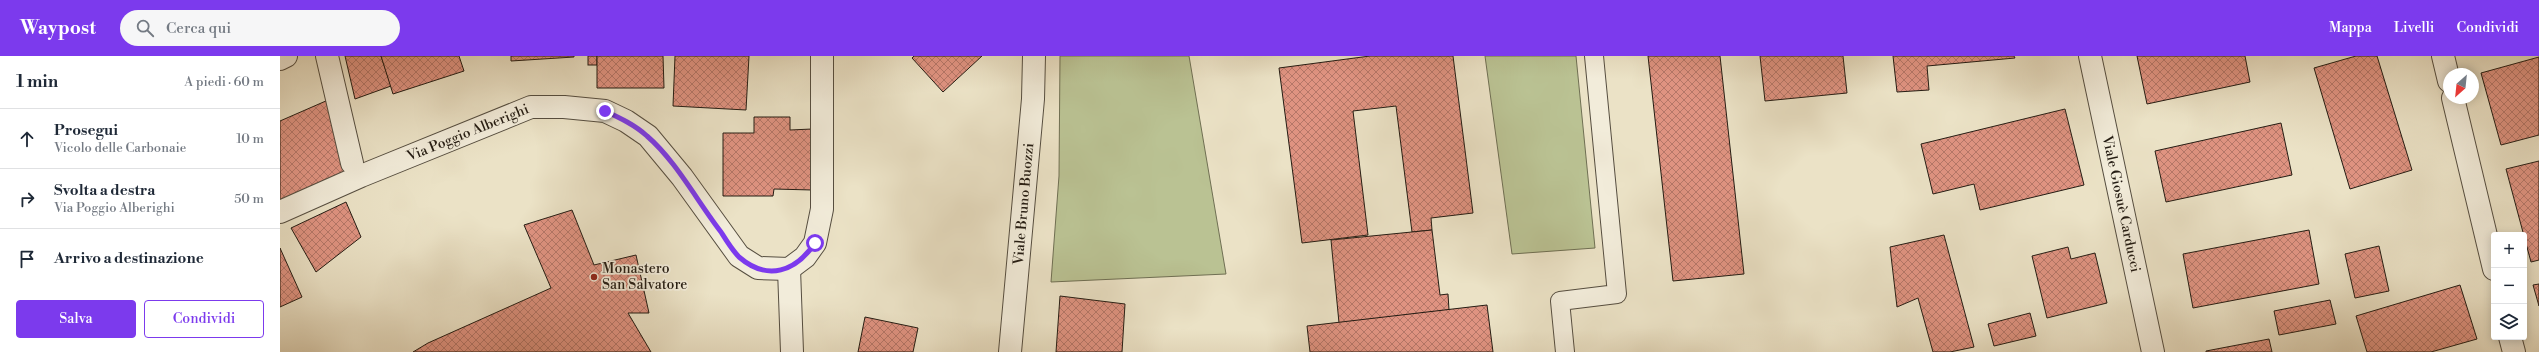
<!DOCTYPE html>
<html lang="it">
<meta charset="utf-8">
<style>
:root{--surface:#fff;--page:#f6f6f7;--text:#1f2937;--muted:#747a83;--line:#e0e1e3;--accent:#7c3aed}
body{margin:0;font-family:"Libre Bodoni",serif;background:var(--page);color:var(--text)}
.controls{position:absolute;right:12px;bottom:12px;display:grid;overflow:hidden;border-radius:4px;box-shadow:0 2px 10px #0003}
.controls button{width:36px;height:36px;display:grid;place-items:center;padding:0;border:0;border-bottom:1px solid var(--line);background:var(--surface);color:var(--text);font:20px sans-serif}
.compass{position:absolute;left:2163px;top:12px;width:36px;height:36px;border-radius:50%;background:var(--surface);box-shadow:0 2px 10px #0003;rotate:207deg}
.stop{position:absolute;width:12px;height:12px;margin:-9px;border:3px solid #7c3aed;border-radius:50%;background:#fff}
.stop.end{background:#7c3aed;border-color:#fff;box-shadow:0 1px 4px #0008}
.list{margin:0;padding:0;list-style:none}
h2{display:flex;justify-content:space-between;align-items:center;height:52px;margin:0;padding:0 16px;font-size:17px}
h2 small{font-size:13px;font-weight:400;color:var(--muted)}
.list li{display:grid;grid-template-columns:26px 1fr auto;gap:12px;align-items:center;box-sizing:border-box;height:60px;padding:0 16px;border-top:1px solid var(--line)}
.list b{display:block;font-size:15px;white-space:nowrap}
.list p{margin:0;font-size:13px;white-space:nowrap;color:var(--muted)}
.list em{font-size:13px;font-style:normal;color:var(--muted)}
.actions{display:flex;gap:8px;padding:12px 16px}
.actions a{flex:1;padding:9px 0;border:1px solid var(--accent);border-radius:4px;text-align:center;font-size:14px;color:var(--accent)}
.actions .main{background:var(--accent);color:#fff}
.icon{flex:none;width:22px;height:22px;fill:none;stroke:currentColor;stroke-width:2;stroke-linecap:round;stroke-linejoin:round}
.map{position:relative;flex:none;width:2259px;height:296px;overflow:hidden}
header{display:flex;align-items:center;gap:24px;box-sizing:border-box;height:56px;padding:0 20px;background:var(--accent);color:#fff}
header strong{font-size:19px}
nav{display:flex;gap:22px;margin-inline-start:auto;font-size:14px}
.search{width:280px;height:36px;background:var(--page);display:flex;align-items:center;gap:10px;box-sizing:border-box;padding:0 14px;border-radius:22px;color:var(--muted);font-size:15px}
main{display:flex}
aside{flex:1;background:var(--surface)}
.map>svg:first-child{display:block}
.park{fill:#bac293;stroke:#6f6f53}
.building{fill:url(#building-cross-hatch);stroke:#241c13}
.lines{fill:none;stroke-linecap:round;stroke-linejoin:round}
.service-casing{stroke:#564e40;stroke-width:20}
.minor-casing{stroke:#564e40;stroke-width:24}
.service{stroke:#f2ecda;stroke-width:18}
.minor{stroke:#f2ecda;stroke-width:22}
.route{stroke:#7c3aed;stroke-width:5}
.poi-dot{fill:#8f2418;stroke:#f2ecda;stroke-width:1.5}
.labels{text-anchor:middle;dominant-baseline:central;stroke-width:3.5;stroke-linejoin:round;paint-order:stroke}
.street-label{font-size:14px;fill:#241c13;stroke:#f2ecda}
.poi-label{font-size:14px;fill:#241c13;stroke:#f2ecda;text-anchor:start}
</style>
<header>
<strong>Waypost</strong>
<div class="search"><svg class="icon" aria-label="search" viewBox="0 0 24 24"><circle cx="10" cy="10" r="6"/><path d="M15 15l6 6"/></svg>Cerca qui</div>
<nav><a>Mappa</a><a>Livelli</a><a>Condividi</a></nav>
</header>
<main>
<aside>
<h2>1 min<small>A piedi · 60 m</small></h2>
<ul class="list">
<li><svg class="icon" aria-label="ahead" viewBox="0 0 24 24"><path d="M12 20V5M6 11l6-6 6 6"/></svg><div><b>Prosegui</b><p>Vicolo delle Carbonaie</p></div><em>10 m</em></li>
<li><svg class="icon" aria-label="right" viewBox="0 0 24 24"><path d="M7 20v-9h11M14 6l5 5-5 5"/></svg><div><b>Svolta a destra</b><p>Via Poggio Alberighi</p></div><em>50 m</em></li>
<li><svg class="icon" aria-label="arrive" viewBox="0 0 24 24"><path d="M6 21V4h12l-3 4 3 4H6"/></svg><div><b>Arrivo a destinazione</b></div></li>
</ul>
<div class="actions"><a class="main">Salva</a><a>Condividi</a></div>
</aside>
<div class="map">
<svg width="2259" height="296" viewBox="0 0 2259 296">
<defs>
<pattern id="building-cross-hatch" width="8" height="8" patternUnits="userSpaceOnUse"><rect width="8" height="8" fill="#df9381"/><path d="M0 0l8 8M0 8l8-8" fill="none" stroke="#b57768"/></pattern>
</defs>
<rect width="100%" height="100%" fill="#ebe2c6"/>
<filter id="stains"><feTurbulence type="fractalNoise" baseFrequency=".005" numOctaves="4"/><feColorMatrix values="0 0 0 0 .2 0 0 0 0 .09 0 0 0 0 .02 0 0 0 .5 -.17"/></filter>
<radialGradient id="worn" r=".72"><stop offset=".6" stop-color="#630" stop-opacity="0"/><stop offset="1" stop-color="#630" stop-opacity=".3"/></radialGradient>
<g class="park">
<path d="M780,0H909L946,218L771,226L779,120Z"/>
<path d="M1205,0H1296L1315,192L1232,198Z"/>
</g>
<g class="building">
<path d="M65,0H101L111,30L75,43Z"/>
<path d="M101,0H179L184,15L113,38Z"/>
<path d="M231,0H294V1L231,5Z"/>
<rect x="308" y="0" width="9" height="9"/>
<path d="M317,0H383L384,32H317Z"/>
<path d="M395,0H469L466,54L393,50Z"/>
<path d="M634,0H702L663,36L632,2Z"/>
<path d="M1090,0H1173L1193,157L1151,162L1152,174L1132,176L1116,50L1073,55L1088,179L1022,187L999,12Z"/>
<path d="M1368,0H1440L1464,218L1393,225Z"/>
<path d="M1480,0H1563L1567,37L1485,45Z"/>
<path d="M1613,0H1734L1735,2L1647,10L1649,34L1617,36Z"/>
<path d="M1857,0H1965L1970,26L1867,48Z"/>
<path d="M2076,0H2097L2132,114L2070,133L2034,12Z"/>
<path d="M2259,1V79L2221,89L2201,17Z"/>
<path d="M55,41L75,118L0,150V65Z"/>
<path d="M1785,53L1804,129L1700,154L1694,128L1653,138L1641,88Z"/>
<path d="M474,61H510V74L532,73V134L494,133L493,140H443V77H474Z"/>
<path d="M2001,67L2012,119L1886,146L1875,95Z"/>
<path d="M2259,105V204L2251,206L2226,113Z"/>
<path d="M66,146L81,181L36,216L11,172Z"/>
<path d="M292,154L314,209L356,199L369,257H348L371,296H133L148,287L271,232L244,169Z"/>
<path d="M1152,174L1160,239L1168,238L1169,254L1059,267L1051,184Z"/>
<path d="M2029,174L2039,228L1913,252L1903,198Z"/>
<path d="M1664,179L1694,291L1670,296H1653L1638,242L1617,251L1610,191Z"/>
<path d="M2099,190L2109,235L2075,242L2065,198Z"/>
<path d="M1788,191L1791,203L1815,197L1827,247L1767,262L1752,200Z"/>
<path d="M0,192L22,241L0,251Z"/>
<path d="M2259,228V250L2253,229Z"/>
<path d="M2180,229L2197,283L2151,296H2087L2076,260Z"/>
<path d="M780,240L845,248L842,296H776Z"/>
<path d="M2050,244L2056,268L1999,279L1994,255Z"/>
<path d="M1207,249L1213,296H1030L1027,270Z"/>
<path d="M1750,257L1756,280L1714,290L1708,268Z"/>
<path d="M585,261L638,272L633,296H578Z"/>
<path d="M1989,283L1992,296H1926V295Z"/>
</g>
<g class="lines">
<g class="service-casing">
<path id="service" d="M1285,296L1280,245L1337,238L1314,0"/>
</g>
<g class="minor-casing">
<g id="minor">
<path d="M47,0L72,107"/>
<path d="M1810,0L1873,296"/>
<path d="M2163,0L2169,25"/>
<path d="M0,3L6,0"/>
<path d="M2173,42L2214,213"/>
<path d="M0,156L81,120L251,51H284L325,55L346,65L368,80L402,121L459,200L478,212L509,213"/>
<path d="M509,213L525,201L535,187L542,153V0"/>
<path d="M509,213L512,296"/>
<path d="M2230,281L2234,296"/>
<path d="M730,296L753,43L754,0"/>
</g>
</g>
<use href="#service" class="service"/>
<use href="#minor" class="minor"/>
</g>
<g class="lines">
<path class="route" d="M325,55C340,62 355,69 367,80C396,105 417,145 441,176C446,184 452,194 459,201C488,226 516,215 535,187"/>
</g>
<circle class="poi-dot" cx="314" cy="221" r="4"/>
<g class="labels">
<g class="street-label">
<text transform="translate(188 77) rotate(-22)">Via Poggio Alberighi</text>
<text transform="translate(744 148) rotate(-85)">Viale Bruno Buozzi</text>
<text transform="translate(1841 148) rotate(78)">Viale Giosuè Carducci</text>
</g>
<g class="poi-label">
<text x="322" y="213">Monastero<tspan x="322" dy="16">San Salvatore</tspan></text>
</g>
</g>
<rect width="100%" height="100%" filter="url(#stains)"/>
<rect width="100%" height="100%" fill="url(#worn)"/>
</svg>
<div class="controls">
<button>+</button>
<button>−</button>
<button><svg class="icon" aria-label="layers" viewBox="0 0 24 24"><path d="M12 4l9 5-9 5-9-5zM3 14l9 5 9-5"/></svg></button>
</div>
<svg class="compass" viewBox="-18 -18 36 36"><path d="M0-13l5 13h-10z" fill="#e53935"/><path d="M0 13l5-13h-10z" fill="#747a83"/></svg>
<div class="stop" style="left:535px;top:187px"></div>
<div class="stop end" style="left:325px;top:55px"></div>
</div>
</main>
